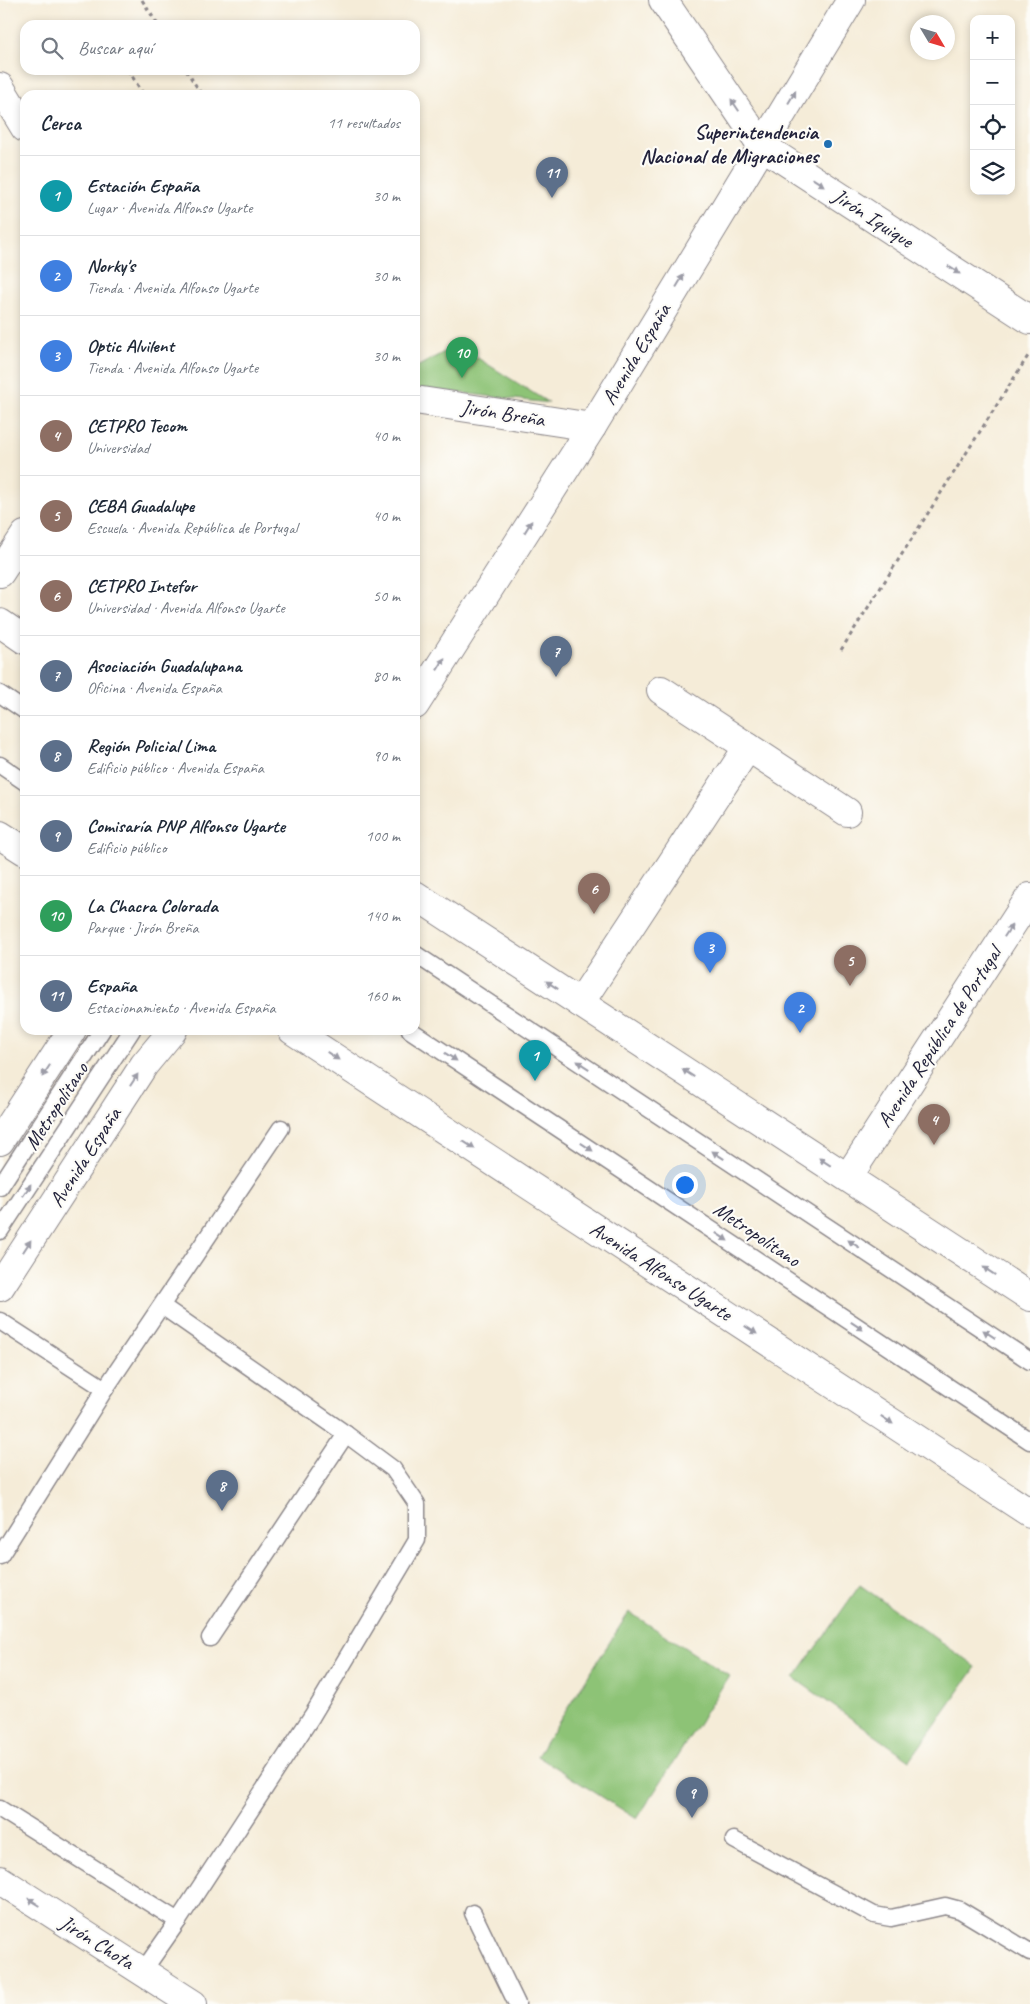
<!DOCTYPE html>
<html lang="es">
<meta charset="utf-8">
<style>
:root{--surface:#fff;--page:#f6f6f7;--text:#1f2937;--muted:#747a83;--line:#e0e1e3;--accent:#1f6fb2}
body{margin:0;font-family:Caveat,sans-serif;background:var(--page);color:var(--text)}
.controls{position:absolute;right:15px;top:15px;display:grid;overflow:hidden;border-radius:10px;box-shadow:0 2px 8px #0003}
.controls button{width:45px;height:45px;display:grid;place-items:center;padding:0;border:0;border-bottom:1px solid var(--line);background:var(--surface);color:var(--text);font:25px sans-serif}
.compass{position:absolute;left:910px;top:15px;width:45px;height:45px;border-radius:50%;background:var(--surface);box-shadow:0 2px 8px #0003;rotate:128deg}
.you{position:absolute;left:684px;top:1184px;width:18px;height:18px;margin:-12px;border:4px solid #fff;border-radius:50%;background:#1a73e8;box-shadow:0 0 0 8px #1a73e833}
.badge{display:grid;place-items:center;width:32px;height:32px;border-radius:50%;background:var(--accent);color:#fff;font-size:16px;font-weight:700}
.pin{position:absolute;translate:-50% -41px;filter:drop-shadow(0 1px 2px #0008)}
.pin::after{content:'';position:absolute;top:26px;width:18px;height:15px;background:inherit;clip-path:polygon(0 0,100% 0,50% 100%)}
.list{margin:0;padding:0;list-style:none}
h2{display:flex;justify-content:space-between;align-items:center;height:65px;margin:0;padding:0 20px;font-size:21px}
h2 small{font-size:16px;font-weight:400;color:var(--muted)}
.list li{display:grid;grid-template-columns:32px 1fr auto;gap:15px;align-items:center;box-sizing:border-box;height:80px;padding:0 20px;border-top:1px solid var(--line)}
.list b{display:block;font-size:19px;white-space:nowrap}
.list p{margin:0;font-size:16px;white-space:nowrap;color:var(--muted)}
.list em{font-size:16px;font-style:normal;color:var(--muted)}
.icon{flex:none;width:28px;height:28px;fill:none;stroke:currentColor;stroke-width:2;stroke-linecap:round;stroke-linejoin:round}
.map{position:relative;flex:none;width:1030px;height:2004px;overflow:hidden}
.search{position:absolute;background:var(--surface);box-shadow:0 2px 8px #0003;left:20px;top:20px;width:400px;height:55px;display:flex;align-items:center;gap:12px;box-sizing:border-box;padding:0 18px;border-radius:15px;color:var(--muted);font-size:19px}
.panel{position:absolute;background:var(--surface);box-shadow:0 2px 8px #0003;left:20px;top:90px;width:400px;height:945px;border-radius:15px}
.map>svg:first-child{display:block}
.green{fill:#8dc376;stroke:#587258}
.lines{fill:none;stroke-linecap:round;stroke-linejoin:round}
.lane-casing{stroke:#8c878a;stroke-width:19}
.street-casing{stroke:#8c878a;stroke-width:30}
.secondary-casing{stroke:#8c878a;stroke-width:30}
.primary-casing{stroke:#8c878a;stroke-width:30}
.path{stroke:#8c878a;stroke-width:3;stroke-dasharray:4 4;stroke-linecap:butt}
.lane{stroke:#fff;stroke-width:16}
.street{stroke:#fff;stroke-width:28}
.secondary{stroke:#fff;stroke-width:28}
.primary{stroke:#fff;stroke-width:28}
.oneway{fill:#9c9ca7}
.poi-dot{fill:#1f6fb2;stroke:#fdfcf7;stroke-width:2}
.labels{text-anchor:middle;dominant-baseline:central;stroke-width:4.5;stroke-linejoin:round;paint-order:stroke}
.poi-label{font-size:21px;font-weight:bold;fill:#22223b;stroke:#fdfcf7;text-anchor:end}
.street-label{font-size:21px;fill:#22223b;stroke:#fdfcf7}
</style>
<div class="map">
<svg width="1030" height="2004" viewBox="0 0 1030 2004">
<rect width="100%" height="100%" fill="#fdfcf7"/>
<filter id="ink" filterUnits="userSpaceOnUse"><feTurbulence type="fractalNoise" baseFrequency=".02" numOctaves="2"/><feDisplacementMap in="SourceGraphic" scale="10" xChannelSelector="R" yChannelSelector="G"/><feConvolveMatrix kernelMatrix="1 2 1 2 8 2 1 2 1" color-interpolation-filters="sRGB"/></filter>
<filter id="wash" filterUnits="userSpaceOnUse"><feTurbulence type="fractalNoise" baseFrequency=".0096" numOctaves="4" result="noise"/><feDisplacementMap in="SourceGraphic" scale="20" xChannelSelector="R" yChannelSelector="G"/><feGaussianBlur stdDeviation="1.12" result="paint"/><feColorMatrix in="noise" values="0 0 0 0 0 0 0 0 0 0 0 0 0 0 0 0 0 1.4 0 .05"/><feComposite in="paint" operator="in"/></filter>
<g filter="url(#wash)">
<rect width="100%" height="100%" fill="#f5ecd8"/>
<g class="green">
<path d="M457,345L549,403L415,388V368Z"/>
<path d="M860,1585L976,1667L910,1760L794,1678Z"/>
<path d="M629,1612L729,1676L637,1819L537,1756Z"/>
</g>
</g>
<g filter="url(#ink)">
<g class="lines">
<g class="lane-casing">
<g id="lane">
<path d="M0,694L25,711"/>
<path d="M0,765L25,782"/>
<path d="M415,954L1030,1361"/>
<path d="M410,1030L1030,1441"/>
<path d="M0,1187L102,1030"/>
<path d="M0,1231L132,1030"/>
<path d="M0,1321L105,1389"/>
<path d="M0,1556L105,1389L281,1128"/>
<path d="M210,1638L346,1434"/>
<path d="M0,1809L178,1921"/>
<path d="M734,1840L874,1915L891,1918L945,1906L960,1910L1030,1952"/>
<path d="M473,1913L517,2004"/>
<path d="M143,1971L178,1921L312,1716L417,1540V1504L393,1469L346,1434L162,1306"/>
</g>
</g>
<g class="street-casing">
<g id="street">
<path d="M663,0L762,146L1030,320"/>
<path d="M0,87L25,128"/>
<path d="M415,400L592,427"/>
<path d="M0,573L25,535"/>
<path d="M661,690L847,812"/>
<path d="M415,705L592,427L851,0"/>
<path d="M580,1003L748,747"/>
<path d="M848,1177L1030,897"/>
</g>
</g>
<g class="secondary-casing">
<g id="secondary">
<path d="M0,1141L72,1030"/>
<path d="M0,1287L144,1065L173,1030"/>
<path d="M0,1880L193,2004"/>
</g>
</g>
<g class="primary-casing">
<g id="primary">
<path d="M0,623L25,640"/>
<path d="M0,835L25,851"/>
<path d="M415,895L1030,1297"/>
<path d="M292,1030L1030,1513"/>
</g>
</g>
<g class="path">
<path d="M142,0L158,25"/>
<path d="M128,70L144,95"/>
<path d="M186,70L202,95"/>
<path d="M841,650L1028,356"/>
</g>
<use href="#lane" class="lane"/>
<use href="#street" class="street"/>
<use href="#secondary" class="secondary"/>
<use href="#primary" class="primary"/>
</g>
<defs><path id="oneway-solid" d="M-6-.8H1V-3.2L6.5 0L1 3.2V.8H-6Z" transform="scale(1.25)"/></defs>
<g class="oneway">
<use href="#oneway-solid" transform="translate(792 97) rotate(-59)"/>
<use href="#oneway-solid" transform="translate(735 105) rotate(-124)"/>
<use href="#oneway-solid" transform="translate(818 182) rotate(33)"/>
<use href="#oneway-solid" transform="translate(954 270) rotate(33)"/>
<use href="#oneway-solid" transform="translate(680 281) rotate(-59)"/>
<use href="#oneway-solid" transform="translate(528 527) rotate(-58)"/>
<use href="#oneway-solid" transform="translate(441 664) rotate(-58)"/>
<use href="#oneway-solid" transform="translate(1008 931) rotate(-57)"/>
<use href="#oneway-solid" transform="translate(552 985) rotate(-147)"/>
<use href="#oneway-solid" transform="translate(333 1056) rotate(33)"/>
<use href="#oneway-solid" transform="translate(451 1057) rotate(34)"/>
<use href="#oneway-solid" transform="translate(583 1065) rotate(-147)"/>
<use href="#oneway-solid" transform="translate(46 1071) rotate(123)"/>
<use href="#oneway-solid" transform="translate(688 1073) rotate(-147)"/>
<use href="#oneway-solid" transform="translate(134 1080) rotate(-57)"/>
<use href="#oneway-solid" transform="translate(469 1145) rotate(33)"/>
<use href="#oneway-solid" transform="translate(587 1147) rotate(34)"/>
<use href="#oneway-solid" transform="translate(718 1155) rotate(-147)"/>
<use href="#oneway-solid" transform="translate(825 1162) rotate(-147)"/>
<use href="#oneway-solid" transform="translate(27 1190) rotate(-57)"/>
<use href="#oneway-solid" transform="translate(722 1237) rotate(34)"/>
<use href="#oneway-solid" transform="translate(854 1244) rotate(-147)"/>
<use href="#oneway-solid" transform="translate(27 1246) rotate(-57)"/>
<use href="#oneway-solid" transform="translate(989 1271) rotate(-146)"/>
<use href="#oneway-solid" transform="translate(857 1326) rotate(34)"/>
<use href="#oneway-solid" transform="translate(751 1330) rotate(33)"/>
<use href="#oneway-solid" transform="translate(989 1334) rotate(-147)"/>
<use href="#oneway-solid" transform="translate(887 1420) rotate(33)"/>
<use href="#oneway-solid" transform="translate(34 1902) rotate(-148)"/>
</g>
</g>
<circle class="poi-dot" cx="828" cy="144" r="5"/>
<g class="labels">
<g class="poi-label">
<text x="818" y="132">Superintendencia<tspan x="818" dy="24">Nacional de Migraciones</tspan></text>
</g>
<g class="street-label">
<text transform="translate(873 218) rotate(33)">Jirón Iquique</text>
<text transform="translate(636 354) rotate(-59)">Avenida España</text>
<text transform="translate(503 413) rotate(9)">Jirón Breña</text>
<text transform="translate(939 1037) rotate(-57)">Avenida República de Portugal</text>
<text transform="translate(56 1106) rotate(-57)">Metropolitano</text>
<text transform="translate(85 1157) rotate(-57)">Avenida España</text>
<text transform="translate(757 1234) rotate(34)">Metropolitano</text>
<text transform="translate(661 1271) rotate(33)">Avenida Alfonso Ugarte</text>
<text transform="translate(97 1942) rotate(32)">Jirón Chota</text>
</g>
</g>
</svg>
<div class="controls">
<button>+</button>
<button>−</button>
<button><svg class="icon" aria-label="locate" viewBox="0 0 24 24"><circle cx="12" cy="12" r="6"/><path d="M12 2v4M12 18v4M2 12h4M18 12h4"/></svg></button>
<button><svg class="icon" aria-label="layers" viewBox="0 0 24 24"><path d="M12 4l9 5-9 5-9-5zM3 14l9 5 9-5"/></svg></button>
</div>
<svg class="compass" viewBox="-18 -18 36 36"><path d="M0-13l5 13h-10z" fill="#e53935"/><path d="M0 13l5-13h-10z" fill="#747a83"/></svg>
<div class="you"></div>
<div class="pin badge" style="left:535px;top:1081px;background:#0f9aa8">1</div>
<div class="pin badge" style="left:800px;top:1033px;background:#3f7fe0">2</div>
<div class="pin badge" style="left:710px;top:973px;background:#3f7fe0">3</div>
<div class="pin badge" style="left:934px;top:1145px;background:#8d6e63">4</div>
<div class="pin badge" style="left:850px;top:986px;background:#8d6e63">5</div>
<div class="pin badge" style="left:594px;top:914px;background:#8d6e63">6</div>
<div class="pin badge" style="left:556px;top:677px;background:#5c6f8a">7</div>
<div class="pin badge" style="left:222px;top:1511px;background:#5c6f8a">8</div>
<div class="pin badge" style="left:692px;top:1818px;background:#5c6f8a">9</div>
<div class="pin badge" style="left:462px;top:378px;background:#2e9e5b">10</div>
<div class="pin badge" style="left:552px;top:198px;background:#5c6f8a">11</div>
<div class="search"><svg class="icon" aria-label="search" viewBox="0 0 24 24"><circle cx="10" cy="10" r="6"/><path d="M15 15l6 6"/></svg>Buscar aquí</div>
<section class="panel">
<h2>Cerca<small>11 resultados</small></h2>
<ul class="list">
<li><span class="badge" style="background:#0f9aa8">1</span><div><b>Estación España</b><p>Lugar · Avenida Alfonso Ugarte</p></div><em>30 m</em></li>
<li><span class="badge" style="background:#3f7fe0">2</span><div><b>Norky's</b><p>Tienda · Avenida Alfonso Ugarte</p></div><em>30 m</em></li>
<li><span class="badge" style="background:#3f7fe0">3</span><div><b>Optic Alvilent</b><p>Tienda · Avenida Alfonso Ugarte</p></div><em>30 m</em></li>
<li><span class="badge" style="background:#8d6e63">4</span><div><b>CETPRO Tecom</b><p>Universidad</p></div><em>40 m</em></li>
<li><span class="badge" style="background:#8d6e63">5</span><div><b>CEBA Guadalupe</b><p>Escuela · Avenida República de Portugal</p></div><em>40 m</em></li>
<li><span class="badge" style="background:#8d6e63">6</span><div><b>CETPRO Intefor</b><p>Universidad · Avenida Alfonso Ugarte</p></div><em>50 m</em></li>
<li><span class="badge" style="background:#5c6f8a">7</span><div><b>Asociación Guadalupana</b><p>Oficina · Avenida España</p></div><em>80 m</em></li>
<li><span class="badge" style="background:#5c6f8a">8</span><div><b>Región Policial Lima</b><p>Edificio público · Avenida España</p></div><em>90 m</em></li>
<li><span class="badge" style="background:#5c6f8a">9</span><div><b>Comisaría PNP Alfonso Ugarte</b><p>Edificio público</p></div><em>100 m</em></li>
<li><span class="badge" style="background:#2e9e5b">10</span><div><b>La Chacra Colorada</b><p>Parque · Jirón Breña</p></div><em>140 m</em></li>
<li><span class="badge" style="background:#5c6f8a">11</span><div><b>España</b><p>Estacionamiento · Avenida España</p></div><em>160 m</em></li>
</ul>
</section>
</div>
